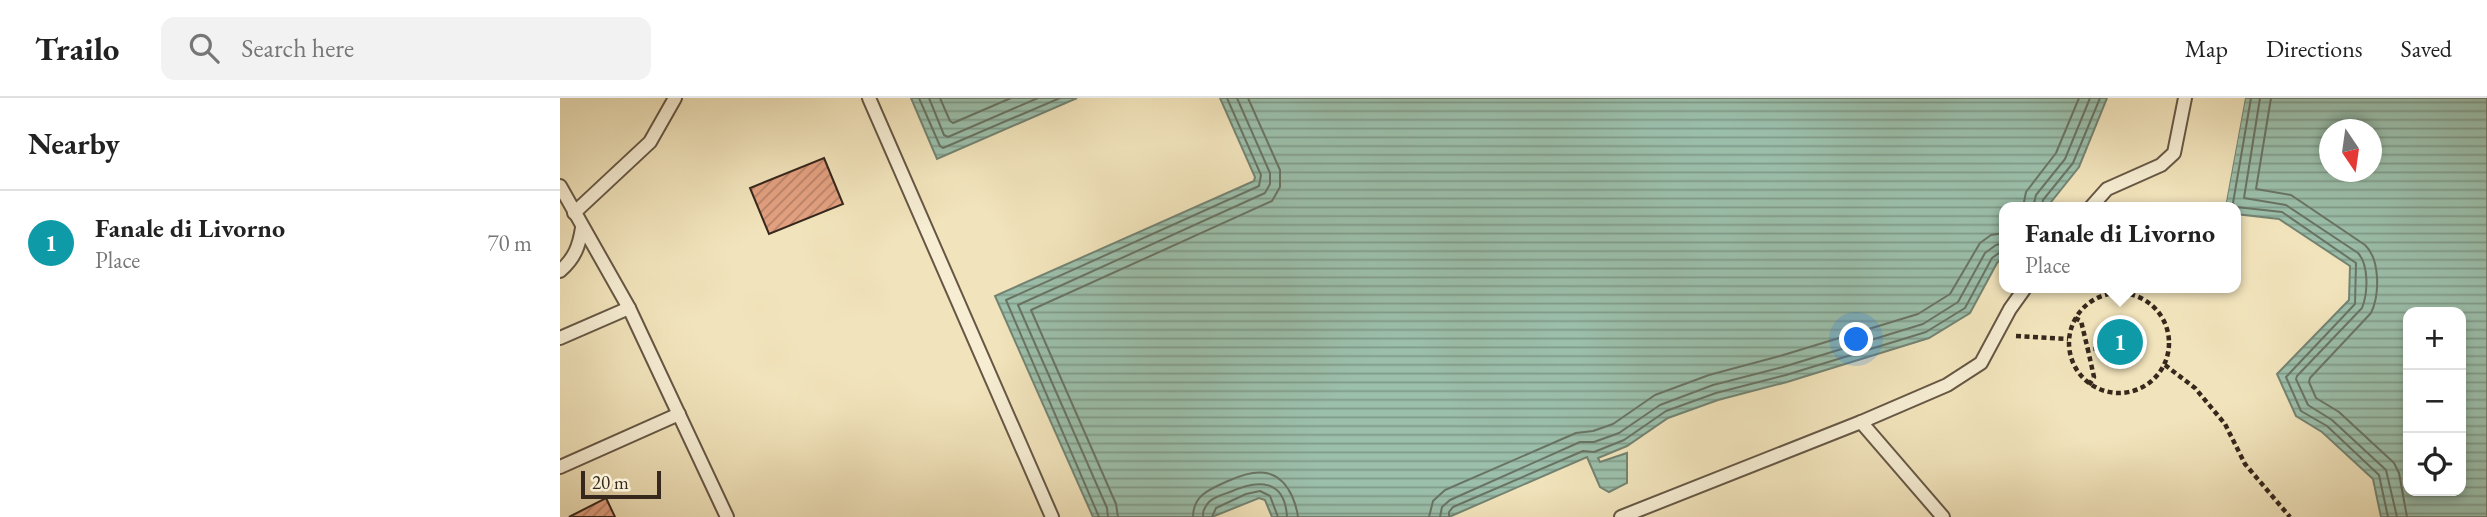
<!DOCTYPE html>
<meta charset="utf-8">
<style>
:root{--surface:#fff;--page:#f2f2f2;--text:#222;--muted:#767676;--line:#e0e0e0;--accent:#ea580c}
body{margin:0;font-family:"EB Garamond",serif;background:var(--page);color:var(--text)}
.controls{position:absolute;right:21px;bottom:21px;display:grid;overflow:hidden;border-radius:14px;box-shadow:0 4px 10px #0003}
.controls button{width:63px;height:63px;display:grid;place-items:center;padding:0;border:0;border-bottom:2px solid var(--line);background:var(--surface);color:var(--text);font:35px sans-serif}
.compass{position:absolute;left:1759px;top:21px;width:63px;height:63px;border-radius:50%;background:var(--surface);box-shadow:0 4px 10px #0003;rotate:167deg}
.scale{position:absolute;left:21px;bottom:18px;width:80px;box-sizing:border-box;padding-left:7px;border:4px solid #37281d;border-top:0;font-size:19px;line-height:24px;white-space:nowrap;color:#37281d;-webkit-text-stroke:5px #f6edd3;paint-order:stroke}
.you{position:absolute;left:1297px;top:242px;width:24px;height:24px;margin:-18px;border:5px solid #fff;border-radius:50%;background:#1a73e8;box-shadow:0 0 0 10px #1a73e833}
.badge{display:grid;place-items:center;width:46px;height:46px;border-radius:50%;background:var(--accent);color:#fff;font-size:23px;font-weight:700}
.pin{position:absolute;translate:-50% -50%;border:4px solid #fff;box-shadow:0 2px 7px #0006}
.popup{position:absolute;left:1439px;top:104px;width:242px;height:91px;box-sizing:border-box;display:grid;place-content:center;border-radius:14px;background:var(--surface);filter:drop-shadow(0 2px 5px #0005);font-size:23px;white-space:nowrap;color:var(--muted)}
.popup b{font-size:26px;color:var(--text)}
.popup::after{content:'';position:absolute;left:50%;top:100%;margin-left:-14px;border:14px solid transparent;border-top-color:var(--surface)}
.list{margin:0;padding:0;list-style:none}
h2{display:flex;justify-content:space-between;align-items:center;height:91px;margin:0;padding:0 28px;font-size:30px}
h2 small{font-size:23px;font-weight:400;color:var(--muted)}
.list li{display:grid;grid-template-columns:46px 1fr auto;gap:21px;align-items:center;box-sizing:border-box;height:105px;padding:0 28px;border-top:2px solid var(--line)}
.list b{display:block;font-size:26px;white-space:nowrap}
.list p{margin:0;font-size:23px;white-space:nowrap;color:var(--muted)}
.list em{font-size:23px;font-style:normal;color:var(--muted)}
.icon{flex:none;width:38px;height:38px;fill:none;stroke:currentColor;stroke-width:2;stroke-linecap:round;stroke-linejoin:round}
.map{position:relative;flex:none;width:1927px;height:419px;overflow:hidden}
header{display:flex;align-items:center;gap:42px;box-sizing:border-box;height:98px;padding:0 35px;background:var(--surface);border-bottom:2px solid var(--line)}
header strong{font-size:33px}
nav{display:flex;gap:38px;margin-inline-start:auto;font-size:24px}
.search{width:490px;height:63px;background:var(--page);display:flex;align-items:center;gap:18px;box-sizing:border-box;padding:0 24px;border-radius:14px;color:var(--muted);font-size:26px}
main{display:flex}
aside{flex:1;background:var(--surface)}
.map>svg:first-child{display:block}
.water{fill:url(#water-rules);stroke:#738372;stroke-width:2;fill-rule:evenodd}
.pier{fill:#f1e3bb}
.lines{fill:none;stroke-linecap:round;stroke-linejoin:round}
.shore{stroke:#697464;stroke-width:2}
.building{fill:url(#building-hatch);stroke:#37281d;stroke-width:2}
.lane-casing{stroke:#665744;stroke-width:16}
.path{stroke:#37281d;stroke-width:4.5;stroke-dasharray:5 3.5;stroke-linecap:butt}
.lane{stroke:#f6edd3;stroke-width:12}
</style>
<header>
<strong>Trailo</strong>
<div class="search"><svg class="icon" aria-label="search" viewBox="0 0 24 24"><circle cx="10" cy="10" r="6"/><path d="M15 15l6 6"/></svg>Search here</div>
<nav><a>Map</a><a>Directions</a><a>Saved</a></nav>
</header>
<main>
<aside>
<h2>Nearby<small></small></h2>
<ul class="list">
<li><span class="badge" style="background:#0f9aa8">1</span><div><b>Fanale di Livorno</b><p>Place</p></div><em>70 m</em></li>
</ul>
</aside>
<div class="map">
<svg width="1927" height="419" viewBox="0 0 1927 419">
<defs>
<pattern id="water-rules" width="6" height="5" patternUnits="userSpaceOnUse" patternTransform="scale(1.75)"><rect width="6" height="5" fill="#9bbfab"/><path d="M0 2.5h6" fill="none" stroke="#7f9b8b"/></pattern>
<pattern id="building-hatch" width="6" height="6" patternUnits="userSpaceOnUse" patternTransform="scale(1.75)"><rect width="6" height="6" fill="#e2a080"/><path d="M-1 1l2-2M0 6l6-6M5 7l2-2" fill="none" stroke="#b88268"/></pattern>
</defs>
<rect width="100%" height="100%" fill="#f1e3bb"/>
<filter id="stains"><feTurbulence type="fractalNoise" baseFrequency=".00286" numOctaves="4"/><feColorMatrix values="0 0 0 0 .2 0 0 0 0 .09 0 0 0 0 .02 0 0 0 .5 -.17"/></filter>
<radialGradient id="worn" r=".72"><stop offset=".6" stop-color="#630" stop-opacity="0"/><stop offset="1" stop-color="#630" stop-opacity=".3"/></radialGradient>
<g class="water">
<path d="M351,0H517L377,61Z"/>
<path d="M660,0H1547L1519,69L1487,109H1444V159L1437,165L1410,215L1369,240L1227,284L1158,302L1108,320L1067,348L1038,360L1040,364L1067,355V385L1049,394L1040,389L1027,359L889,419H712L705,402L699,400L652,419H533L435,198L694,83L695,79Z"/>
<path d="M1685,0H1927V419H1821L1813,381L1762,334L1736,318L1717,276L1789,202L1790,168L1719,121L1676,116V109H1665ZM1770,32H1812V74H1770ZM1848,214H1901V393H1848Z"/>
</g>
<path class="pier" d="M1681,0H1685L1665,109H1661Z"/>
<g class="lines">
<g class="shore">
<path d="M359,0L380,48L383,50L500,0"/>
<path d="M369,0L384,37L388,39L478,0"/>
<path d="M380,0L390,23L393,25L451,0"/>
<path d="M1700,0L1684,100L1726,107L1798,155C1809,167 1808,195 1802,210L1737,278L1736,281L1748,307L1772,322L1826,372L1837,419"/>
<path d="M1711,0L1696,91L1731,97L1805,147C1820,161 1820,196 1811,215L1750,280L1749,284L1756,300L1779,314L1834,365L1839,375L1847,419"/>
<path d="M1463,109L1466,94L1496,55L1519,0"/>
<path d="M1473,109L1476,97L1505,61L1530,0"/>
<path d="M1482,109L1483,102L1513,65L1540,0"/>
<path d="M1675,109L1673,105L1691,0"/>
<path d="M1676,109L1722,114L1796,165L1795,206L1726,279L1741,313L1767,328L1819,377L1828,419"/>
<path d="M539,419L446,202L699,88L701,77L667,0"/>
<path d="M548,419L547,410L458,207L705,95L710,86V75L677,0"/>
<path d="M558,419L556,406L471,212L712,103L720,89V72L688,0"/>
<path d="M633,419C633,397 650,391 668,383C694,371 718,368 732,398C735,405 737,411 738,419"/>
<path d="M643,419C643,414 643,413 646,408C650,400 662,397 670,394C698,381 725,381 727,419"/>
<path d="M652,419L656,410L686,396L700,393L710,398L718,419"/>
<path d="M869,419L873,403L885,392L1016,335L1033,333L1053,326L1095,297L1149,277L1220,258L1358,216L1390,196L1420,145L1431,137L1444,135"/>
<path d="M880,419L882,409L890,402L1020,344H1034L1059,335L1100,307L1153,287L1223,269L1363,226L1398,204L1425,155L1436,147L1444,145"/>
<path d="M889,419V414L893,409L1023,353L1034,354L1064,342L1106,313L1156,295L1226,277L1366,234L1405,210L1432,160L1439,155L1444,154"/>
</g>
</g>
<g class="building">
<path d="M264,60L283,106L209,136L190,90Z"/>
<circle cx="1560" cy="244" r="22"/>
<path d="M46,400L55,419H9Z"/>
</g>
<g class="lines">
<g class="lane-casing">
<g id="lane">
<path d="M309,0L492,419"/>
<path d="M0,88L69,210L167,419"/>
<path d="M1531,109L1547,91L1601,67L1614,55L1625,0"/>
<path d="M14,115L90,44L115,0"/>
<path d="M0,173C15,160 19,148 22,130"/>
<path d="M0,240L69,210"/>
<path d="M1301,324L1383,419"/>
<path d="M0,369L119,316"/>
<path d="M1061,419L1301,324L1387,287L1421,265L1450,211L1465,190"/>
</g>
</g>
<g class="path">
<circle cx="1559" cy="245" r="50"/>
<path d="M1515,220L1521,223L1528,252"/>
<path d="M1456,238L1508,241"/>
<path d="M1605,267L1635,290L1665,326L1685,366L1730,419"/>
<path d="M1529,287L1534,279L1528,252L1538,250"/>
</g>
<use href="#lane" class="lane"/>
</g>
<rect width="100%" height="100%" filter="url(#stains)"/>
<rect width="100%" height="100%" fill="url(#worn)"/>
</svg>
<div class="controls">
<button>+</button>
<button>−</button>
<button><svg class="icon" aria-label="locate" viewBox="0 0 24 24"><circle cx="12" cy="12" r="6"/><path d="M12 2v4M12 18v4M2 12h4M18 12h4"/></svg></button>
</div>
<svg class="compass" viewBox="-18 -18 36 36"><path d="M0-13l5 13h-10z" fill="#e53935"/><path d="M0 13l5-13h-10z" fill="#767676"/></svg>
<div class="scale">20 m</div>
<div class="you"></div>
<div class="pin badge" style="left:1560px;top:244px;background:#0f9aa8">1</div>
<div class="popup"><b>Fanale di Livorno</b>Place</div>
</div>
</main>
